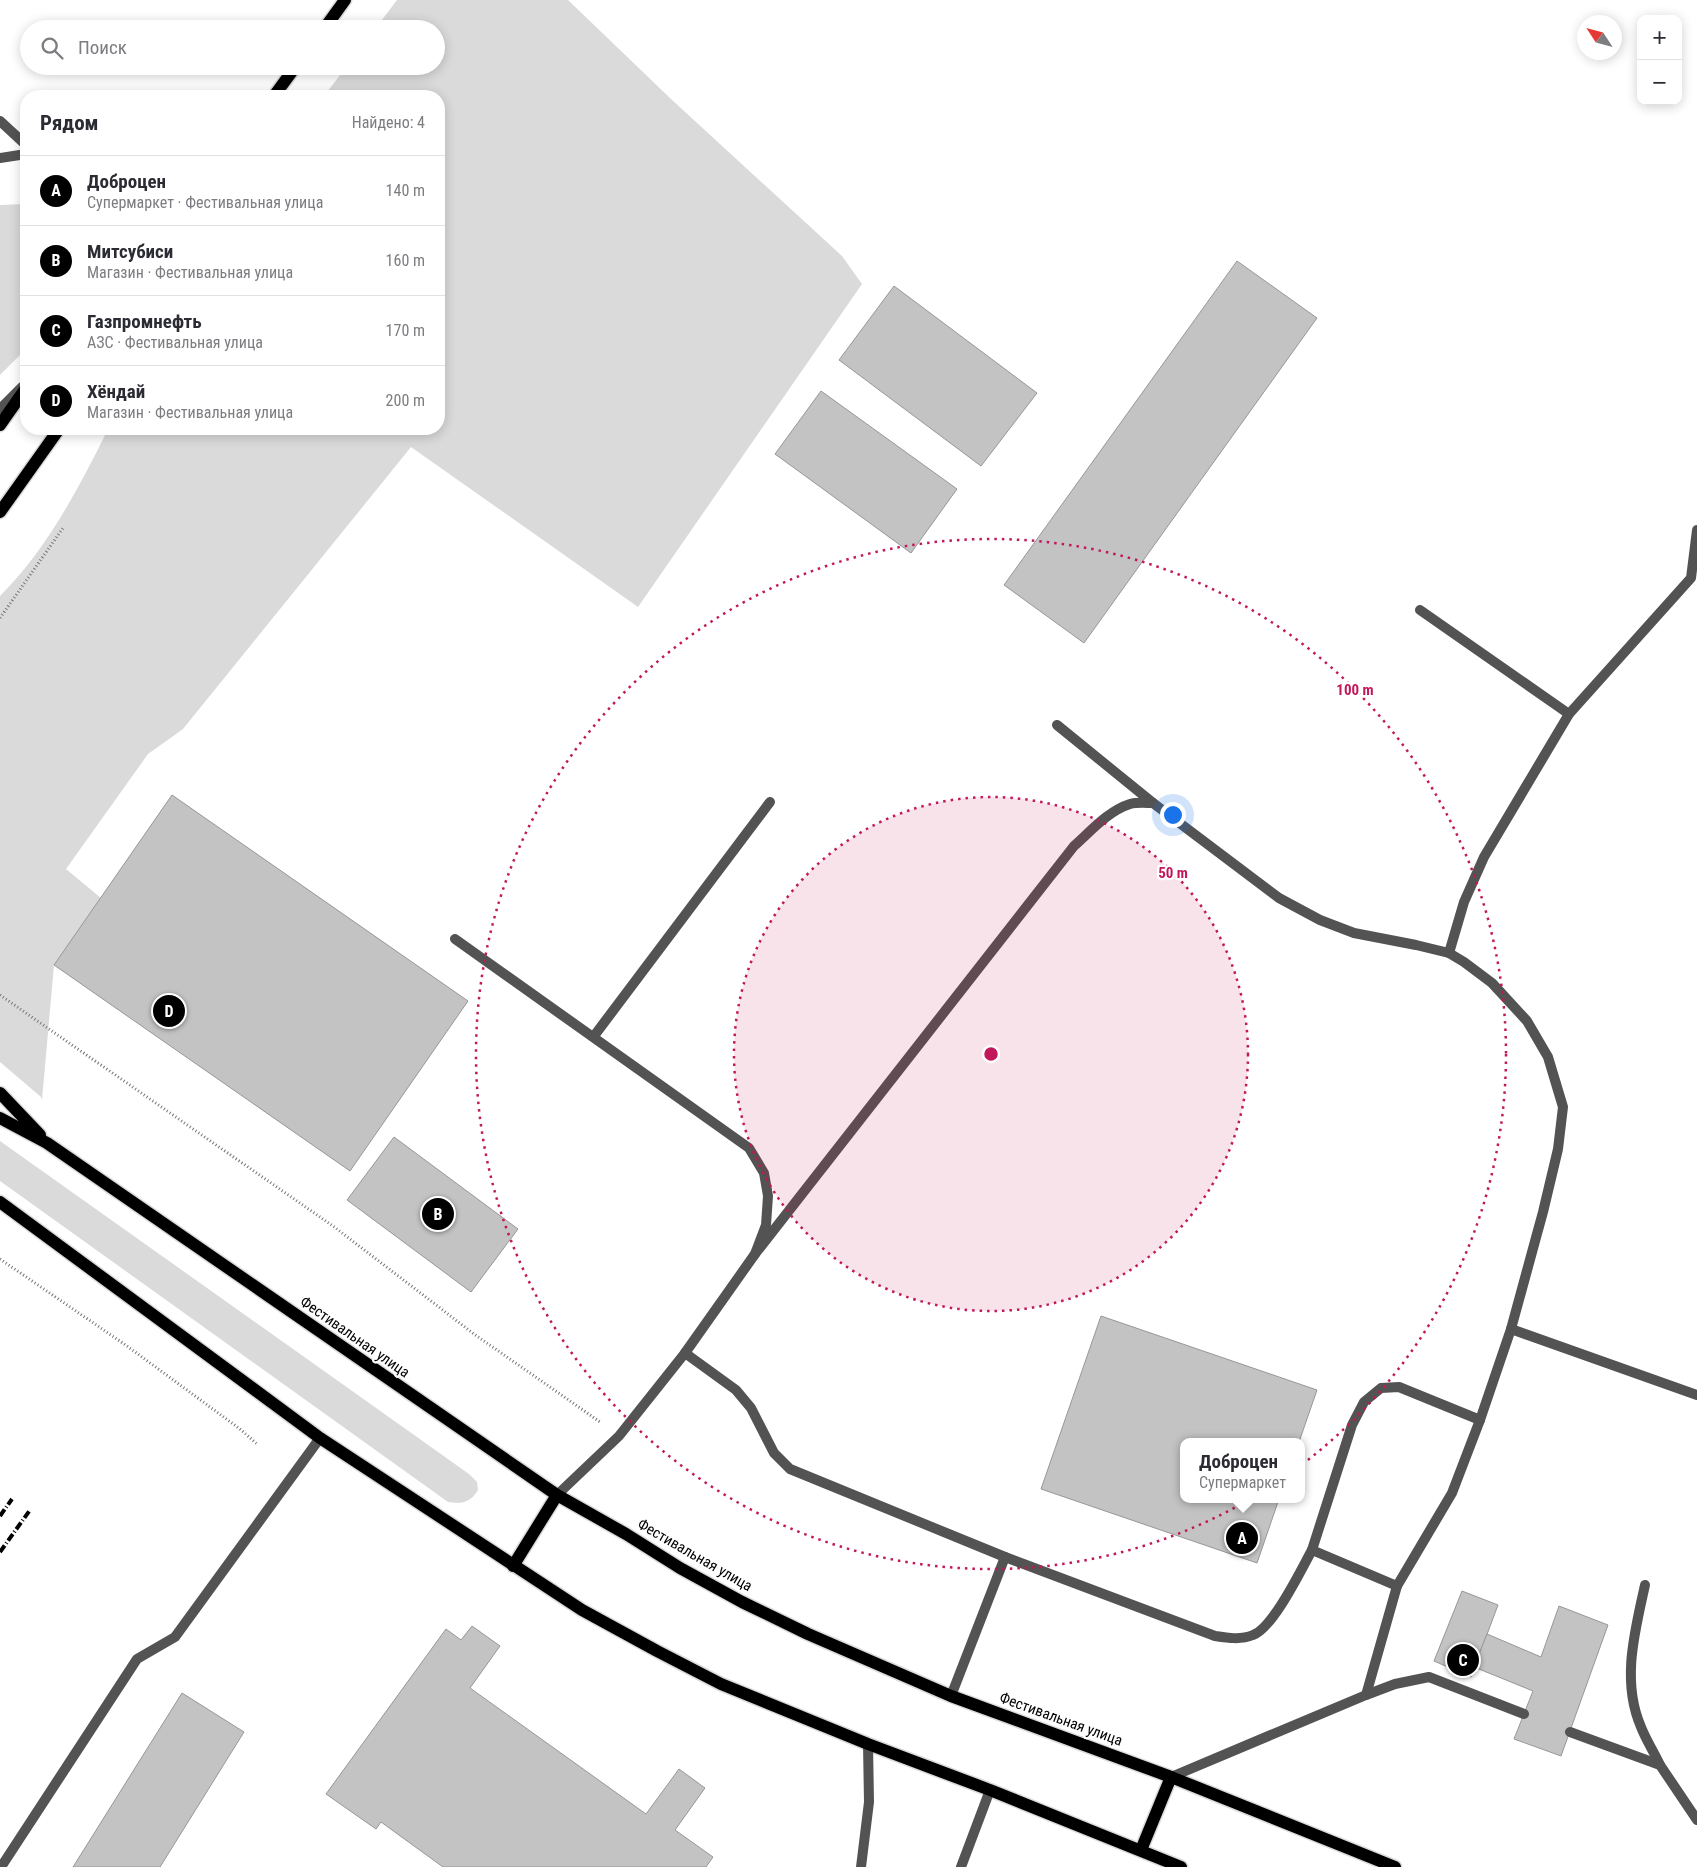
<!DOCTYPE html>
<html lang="ru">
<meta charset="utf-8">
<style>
:root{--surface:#fff;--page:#f7f7f7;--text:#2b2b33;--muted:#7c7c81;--line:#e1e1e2;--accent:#000}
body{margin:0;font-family:"Roboto Condensed",sans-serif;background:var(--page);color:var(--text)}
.controls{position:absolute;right:15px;top:15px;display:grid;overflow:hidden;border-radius:10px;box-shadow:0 2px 12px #0003}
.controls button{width:45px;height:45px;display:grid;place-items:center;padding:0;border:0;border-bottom:1px solid var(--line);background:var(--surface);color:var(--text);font:25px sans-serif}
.compass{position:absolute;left:1577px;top:15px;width:45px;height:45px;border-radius:50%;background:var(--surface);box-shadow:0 2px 12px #0003;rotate:306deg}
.you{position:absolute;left:1172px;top:814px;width:18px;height:18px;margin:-12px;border:4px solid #fff;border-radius:50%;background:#1a73e8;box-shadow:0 0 0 8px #1a73e833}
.badge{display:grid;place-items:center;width:32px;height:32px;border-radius:50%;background:var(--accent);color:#fff;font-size:16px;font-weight:700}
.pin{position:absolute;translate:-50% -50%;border:2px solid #fff;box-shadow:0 1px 5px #0006}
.popup{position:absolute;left:1180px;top:1438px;width:125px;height:65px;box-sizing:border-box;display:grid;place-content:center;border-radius:10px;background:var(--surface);filter:drop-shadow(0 1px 4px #0005);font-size:16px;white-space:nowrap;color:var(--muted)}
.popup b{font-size:19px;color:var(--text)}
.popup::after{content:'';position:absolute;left:50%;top:100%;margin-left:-10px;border:10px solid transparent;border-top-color:var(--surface)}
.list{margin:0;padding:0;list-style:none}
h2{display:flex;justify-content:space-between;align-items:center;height:65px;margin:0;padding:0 20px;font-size:21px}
h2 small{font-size:16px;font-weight:400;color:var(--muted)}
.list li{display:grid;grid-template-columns:32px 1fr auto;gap:15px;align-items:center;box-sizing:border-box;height:70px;padding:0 20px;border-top:1px solid var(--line)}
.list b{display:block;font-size:19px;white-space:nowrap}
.list p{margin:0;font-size:16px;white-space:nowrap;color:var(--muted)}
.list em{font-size:16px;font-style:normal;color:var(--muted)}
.icon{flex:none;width:28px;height:28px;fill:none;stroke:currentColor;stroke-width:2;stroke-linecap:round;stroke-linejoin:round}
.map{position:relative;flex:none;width:1697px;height:1867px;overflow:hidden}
.search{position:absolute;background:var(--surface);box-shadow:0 2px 12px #0003;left:20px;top:20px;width:425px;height:55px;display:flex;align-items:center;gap:12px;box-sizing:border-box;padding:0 18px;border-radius:28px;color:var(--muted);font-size:19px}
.panel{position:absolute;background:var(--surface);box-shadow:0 2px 12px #0003;left:20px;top:90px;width:425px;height:345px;border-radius:20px}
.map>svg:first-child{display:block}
.green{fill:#dadada}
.building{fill:#c3c3c3;stroke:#979797}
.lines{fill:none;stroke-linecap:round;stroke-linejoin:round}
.primary-casing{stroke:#dbdbdb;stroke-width:15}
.path{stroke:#757575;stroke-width:3;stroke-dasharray:1 2.5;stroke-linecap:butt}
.lane{stroke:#535353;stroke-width:10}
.primary{stroke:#000;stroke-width:12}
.rail{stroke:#000;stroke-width:4;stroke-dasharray:8 2.5 1 2.5;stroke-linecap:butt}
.ring{fill:none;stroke:#c2185b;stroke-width:2.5;stroke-dasharray:2.5 5}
.labels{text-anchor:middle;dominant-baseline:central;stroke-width:4.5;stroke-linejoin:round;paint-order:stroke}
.street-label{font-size:15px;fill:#000;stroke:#fff}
.centre{fill:#c2185b;stroke:#fff;stroke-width:2.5}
.ring-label{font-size:15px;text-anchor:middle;font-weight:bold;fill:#c2185b;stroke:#fff;stroke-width:4.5;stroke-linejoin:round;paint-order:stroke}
</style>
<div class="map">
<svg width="1697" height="1867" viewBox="0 0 1697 1867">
<rect width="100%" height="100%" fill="#fff"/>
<g class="green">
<path d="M397,0H568L671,99L842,256L862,284L638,607L411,447L183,729L148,754L66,869L101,898L54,965L42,1100L41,1097L0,1062V596C47,549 79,488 108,429H439V96H324L347,66H436V29H375Z"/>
<path d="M26,204V349L0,375V205Z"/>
<path d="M0,1141L469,1474L477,1482L478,1490C470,1503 462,1504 448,1502L0,1181Z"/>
</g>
<g class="building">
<path d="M1237,261L1317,318L1084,643L1004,585Z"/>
<path d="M894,286L1037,393L981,466L839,360Z"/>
<path d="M821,391L957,489L911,553L775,454Z"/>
<path d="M172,795L468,1001L350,1171L54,965Z"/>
<path d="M394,1137L518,1229L471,1292L347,1200Z"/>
<path d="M1101,1316L1317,1390L1299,1442H1183V1499H1279L1257,1563L1041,1489Z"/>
<path d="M1462,1591L1498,1605L1471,1677L1434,1661Z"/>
<path d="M1559,1606L1608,1625L1561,1756L1514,1739L1533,1691L1474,1667L1487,1634L1541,1657Z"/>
<path d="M472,1626L500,1646L470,1688L646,1814L679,1769L705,1788L675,1830L713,1857L706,1867H443L381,1822L376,1829L326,1794L446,1629L461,1640Z"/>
<path d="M182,1693L244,1732L160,1867H73Z"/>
</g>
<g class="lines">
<g class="primary-casing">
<g id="primary">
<path d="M324,29L345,0"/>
<path d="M274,96L296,66"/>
<path d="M0,425L26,388"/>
<path d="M0,512L59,429"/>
<path d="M0,1093L40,1135"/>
<path d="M0,1118L47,1143L557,1495L626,1534L680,1568L742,1602L808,1634L951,1696L1171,1777L1395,1867"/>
<path d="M0,1202L320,1438L582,1610L657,1651L721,1684L868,1744L990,1790L1181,1867"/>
<path d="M513,1566L557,1495"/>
<path d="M1141,1850L1171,1777"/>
</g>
</g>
<g class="path">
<path d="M0,618L63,528"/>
<path d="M0,995L333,1226L474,1334L600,1422"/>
<path d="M0,1259L127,1346L240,1429L257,1444"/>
</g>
<g class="lane">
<path d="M0,121L26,145"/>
<path d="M0,158L26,154"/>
<path d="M0,409L22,387"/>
<path d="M1420,610L1569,714"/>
<path d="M1057,725L1153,803"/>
<path d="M455,939L749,1148L764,1173L768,1196L766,1225L755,1254L685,1353L619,1436L557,1495"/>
<path d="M594,1036L770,802"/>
<path d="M755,1254L1074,846C1091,831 1108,811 1130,804C1137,802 1146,803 1153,803L1279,898L1320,920L1354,933L1416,945L1449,953"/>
<path d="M1511,1329L1697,1395"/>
<path d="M685,1353L736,1390L751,1408L774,1453L790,1469L1005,1557L1215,1636C1228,1638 1241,1640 1253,1635C1273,1628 1301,1570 1312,1550L1397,1586"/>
<path d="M1312,1550L1352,1425L1364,1402L1381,1388L1399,1387L1480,1420"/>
<path d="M1645,1585C1635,1631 1621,1681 1641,1727C1646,1740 1654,1752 1660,1765"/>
<path d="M1366,1695L1397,1586L1452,1493L1480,1420L1511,1329L1543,1212L1558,1149L1563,1107L1548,1057L1527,1021L1492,983L1464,962L1449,953L1464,902L1484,857L1569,714L1691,578L1697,530"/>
<path d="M951,1696L1005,1557"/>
<path d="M1570,1732L1660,1765L1697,1820"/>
<path d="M1171,1777L1366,1695L1395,1684L1429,1677L1524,1714"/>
<path d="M1,1867L137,1659L175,1637L320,1438"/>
<path d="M861,1867L869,1802L868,1744"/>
<path d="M961,1867L990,1790"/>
</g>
<use href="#primary" class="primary"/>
<g class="rail">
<path d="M0,1516L12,1499"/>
<path d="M0,1552L30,1510"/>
</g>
</g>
<circle cx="991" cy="1054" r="257" fill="#c2185b" fill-opacity=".12"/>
<g class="ring">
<circle cx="991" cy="1054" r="257"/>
<circle cx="991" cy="1054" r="515"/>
</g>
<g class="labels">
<g class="street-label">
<text transform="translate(355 1337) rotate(35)">Фестивальная улица</text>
<text transform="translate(695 1555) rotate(30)">Фестивальная улица</text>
<text transform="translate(1061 1719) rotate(20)">Фестивальная улица</text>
</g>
</g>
<circle cx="991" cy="1054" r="8" class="centre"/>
<g class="ring-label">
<text x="1355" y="695">100 m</text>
<text x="1173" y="878">50 m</text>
</g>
</svg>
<div class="controls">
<button>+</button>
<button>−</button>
</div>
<svg class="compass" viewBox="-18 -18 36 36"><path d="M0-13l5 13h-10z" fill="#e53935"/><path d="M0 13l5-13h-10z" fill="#7c7c81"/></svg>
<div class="you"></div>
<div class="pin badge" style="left:1242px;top:1538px">A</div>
<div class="popup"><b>Доброцен</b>Супермаркет</div>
<div class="pin badge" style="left:438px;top:1214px">B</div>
<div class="pin badge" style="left:1463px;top:1660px">C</div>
<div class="pin badge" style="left:169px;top:1011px">D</div>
<div class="search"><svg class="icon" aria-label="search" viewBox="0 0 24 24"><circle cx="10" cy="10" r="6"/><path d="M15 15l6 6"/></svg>Поиск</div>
<section class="panel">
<h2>Рядом<small>Найдено: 4</small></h2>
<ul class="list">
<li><span class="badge">A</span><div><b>Доброцен</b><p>Супермаркет · Фестивальная улица</p></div><em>140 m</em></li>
<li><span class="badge">B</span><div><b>Митсубиси</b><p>Магазин · Фестивальная улица</p></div><em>160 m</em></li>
<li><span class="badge">C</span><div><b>Газпромнефть</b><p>АЗС · Фестивальная улица</p></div><em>170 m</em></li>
<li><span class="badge">D</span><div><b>Хёндай</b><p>Магазин · Фестивальная улица</p></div><em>200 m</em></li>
</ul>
</section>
</div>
